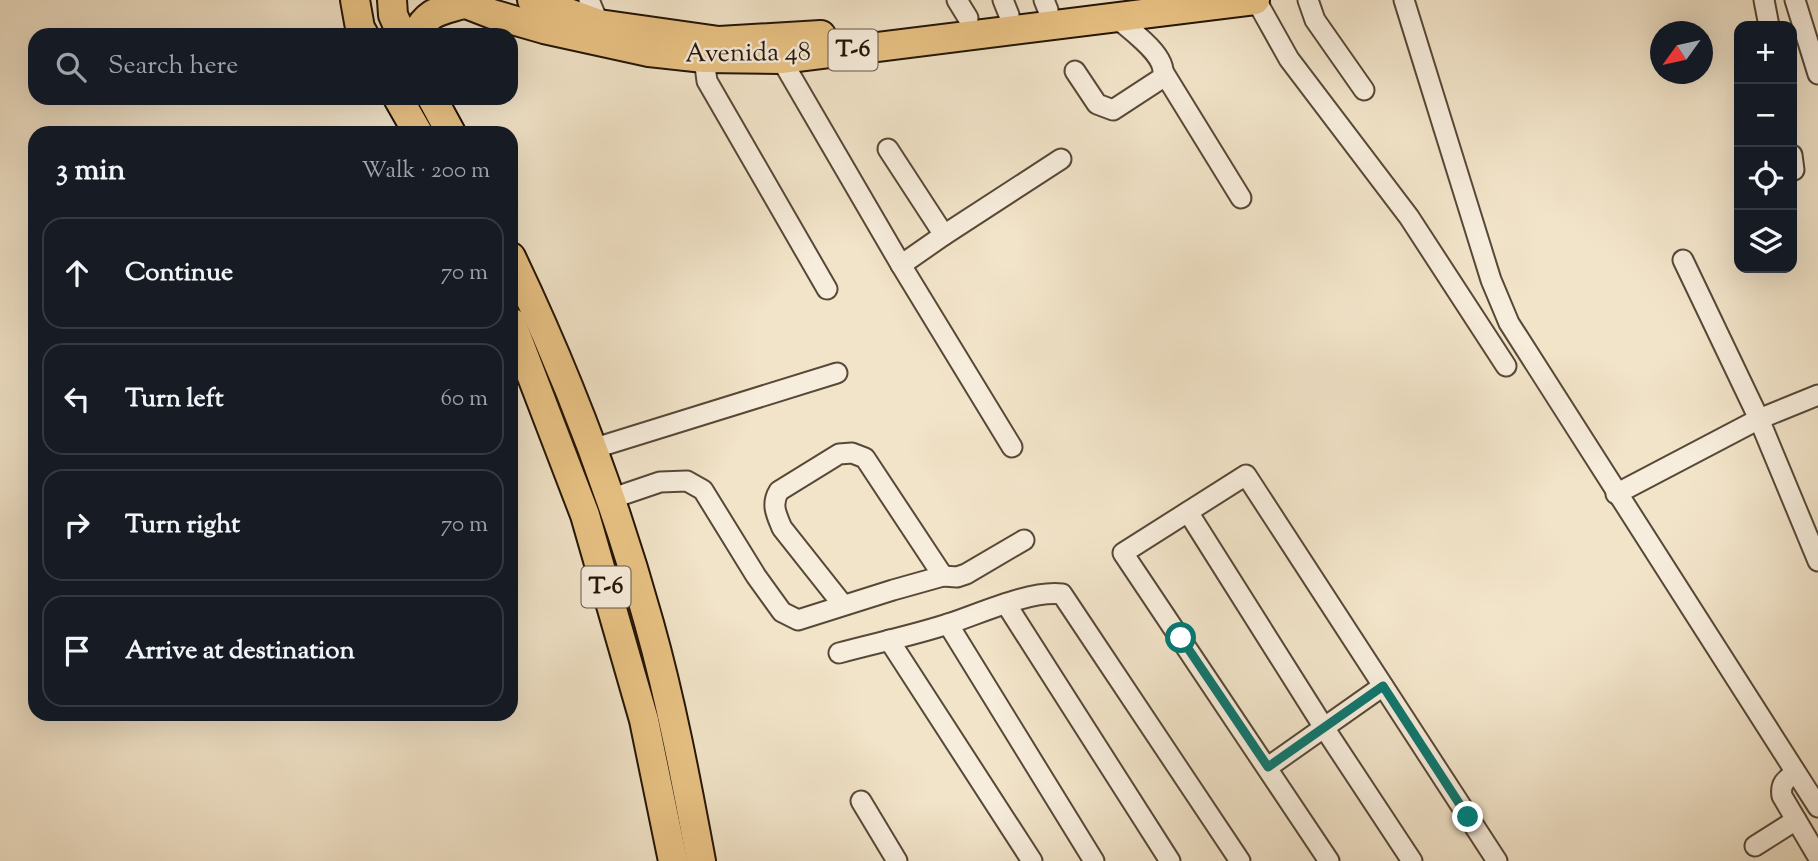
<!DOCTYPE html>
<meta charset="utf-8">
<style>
:root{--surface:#171b24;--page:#20242c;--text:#f1f3f6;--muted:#9ea1a6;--line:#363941}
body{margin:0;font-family:"Sorts Mill Goudy",serif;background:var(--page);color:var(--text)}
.controls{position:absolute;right:21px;top:21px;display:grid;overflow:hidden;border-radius:14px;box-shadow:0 7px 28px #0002}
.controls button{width:63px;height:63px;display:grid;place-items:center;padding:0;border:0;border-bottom:2px solid var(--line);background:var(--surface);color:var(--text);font:35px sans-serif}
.compass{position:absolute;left:1650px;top:21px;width:63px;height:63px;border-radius:50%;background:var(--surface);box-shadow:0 7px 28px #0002;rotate:237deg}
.stop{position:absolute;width:21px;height:21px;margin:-16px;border:5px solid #0f766e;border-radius:50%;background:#fff}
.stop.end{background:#0f766e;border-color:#fff;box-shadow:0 2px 7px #0008}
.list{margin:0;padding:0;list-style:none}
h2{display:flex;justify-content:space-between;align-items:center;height:91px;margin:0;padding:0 28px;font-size:30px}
h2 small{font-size:23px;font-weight:400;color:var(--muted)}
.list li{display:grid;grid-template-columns:46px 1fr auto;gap:21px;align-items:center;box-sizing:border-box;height:112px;margin:0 14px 14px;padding:0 14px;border:2px solid var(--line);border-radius:21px}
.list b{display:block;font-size:26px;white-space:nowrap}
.list em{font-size:23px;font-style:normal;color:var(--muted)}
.icon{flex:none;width:38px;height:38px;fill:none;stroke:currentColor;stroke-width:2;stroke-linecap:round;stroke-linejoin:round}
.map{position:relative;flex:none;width:1818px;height:861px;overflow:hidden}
.search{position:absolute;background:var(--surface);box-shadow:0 7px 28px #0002;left:28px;top:28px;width:490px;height:77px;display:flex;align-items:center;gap:18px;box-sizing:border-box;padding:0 24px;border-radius:21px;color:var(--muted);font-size:26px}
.panel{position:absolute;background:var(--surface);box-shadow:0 7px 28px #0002;left:28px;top:126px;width:490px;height:595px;border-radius:21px}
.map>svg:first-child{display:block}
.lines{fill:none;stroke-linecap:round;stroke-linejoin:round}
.minor-casing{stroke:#574837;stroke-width:23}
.highway-casing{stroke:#231406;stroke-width:32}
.minor{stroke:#f7eddc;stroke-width:19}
.highway{stroke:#e9c284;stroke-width:28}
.route{stroke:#0f766e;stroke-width:9}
.labels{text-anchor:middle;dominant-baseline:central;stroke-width:5;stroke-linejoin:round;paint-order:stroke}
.shield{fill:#f7eddc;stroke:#635546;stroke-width:2}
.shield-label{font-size:24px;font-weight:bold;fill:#231406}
.street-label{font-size:26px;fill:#231406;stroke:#f7eddc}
</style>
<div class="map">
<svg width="1818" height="861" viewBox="0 0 1818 861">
<rect width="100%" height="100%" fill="#f2e4c9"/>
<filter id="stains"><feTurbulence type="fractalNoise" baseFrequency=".00286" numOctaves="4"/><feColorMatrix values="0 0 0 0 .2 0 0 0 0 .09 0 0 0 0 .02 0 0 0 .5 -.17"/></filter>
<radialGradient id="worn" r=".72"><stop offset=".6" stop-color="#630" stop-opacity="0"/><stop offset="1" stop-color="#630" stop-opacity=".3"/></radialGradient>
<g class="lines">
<g class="minor-casing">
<g id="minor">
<path d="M589,0L599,24"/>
<path d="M957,0L968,18"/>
<path d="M1003,0L1009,15"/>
<path d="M1044,0L1048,10"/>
<path d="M1256,0L1289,59L1409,217L1506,366"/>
<path d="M1308,0L1315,20L1364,90"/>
<path d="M1404,0L1491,280L1509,323L1818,807"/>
<path d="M1764,0L1769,26"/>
<path d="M1795,0L1818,74"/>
<path d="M704,58L707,81L827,289"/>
<path d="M781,59L901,265L1012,447"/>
<path d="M1075,71L1097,104L1113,110L1162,78C1170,57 1132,32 1117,18"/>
<path d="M1164,73L1241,198"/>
<path d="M888,149L944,235"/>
<path d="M1792,155L1794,170"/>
<path d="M1683,260L1759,419L1818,561"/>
<path d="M901,265L944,235L1061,159"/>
<path d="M592,449L837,373"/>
<path d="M1616,494L1759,419L1818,395"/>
<path d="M610,499L660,482L687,481L703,490L756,576L782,612L798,620L893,590L943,576L957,577L966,574L1024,540"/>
<path d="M1188,512L1323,726L1412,861"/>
<path d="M1006,604L1170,861"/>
<path d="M843,605L782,528C776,514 771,504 779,491L839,454L852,453L865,458L943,576"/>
<path d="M948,624L1094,861"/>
<path d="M889,640L1032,861"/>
<path d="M839,653C876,643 915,635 951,623C981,613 1031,590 1062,594L1240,861"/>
<path d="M1268,767L1383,686"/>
<path d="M1795,773C1785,780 1780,784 1782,796L1818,857"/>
<path d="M861,801L897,861"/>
<path d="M1755,846L1796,820"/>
<path d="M1329,861L1123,553L1246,475L1497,861"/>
</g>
</g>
<g class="highway-casing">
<g id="highway">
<path d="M355,0L360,28L364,35"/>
<path d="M392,0L393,15L402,35"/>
<path d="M456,0L492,14L544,29L649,52L704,58L781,59L1255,0"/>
<path d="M532,0L599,24L719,41L821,35"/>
<path d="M416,35C427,11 440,11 463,4"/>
<path d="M398,98L418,133"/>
<path d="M432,98L451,133"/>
<path d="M511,257C567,374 614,497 649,623C671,701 686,781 701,861"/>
<path d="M511,322L585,515L644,720L673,861"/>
</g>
</g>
<use href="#minor" class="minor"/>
<use href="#highway" class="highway"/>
</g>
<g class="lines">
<path class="route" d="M1181,638L1268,767L1383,686L1468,817"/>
</g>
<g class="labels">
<g class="shield">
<rect x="828.5" y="29.5" width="49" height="41" rx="5"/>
<rect x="581.5" y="566.5" width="49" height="41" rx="5"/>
</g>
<g class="shield-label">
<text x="853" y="50">T-6</text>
<text x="606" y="587">T-6</text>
</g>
<g class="street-label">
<text transform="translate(748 54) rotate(-1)">Avenida 48</text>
</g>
</g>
<rect width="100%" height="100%" filter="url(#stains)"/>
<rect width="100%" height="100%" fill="url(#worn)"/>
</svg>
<div class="controls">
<button>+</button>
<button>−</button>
<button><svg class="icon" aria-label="locate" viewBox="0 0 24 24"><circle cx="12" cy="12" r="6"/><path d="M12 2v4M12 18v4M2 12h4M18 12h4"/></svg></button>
<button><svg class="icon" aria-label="layers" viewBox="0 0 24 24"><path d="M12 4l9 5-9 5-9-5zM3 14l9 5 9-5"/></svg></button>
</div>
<svg class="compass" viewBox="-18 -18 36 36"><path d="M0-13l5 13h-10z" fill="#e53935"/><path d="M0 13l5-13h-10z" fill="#9ea1a6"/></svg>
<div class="stop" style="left:1181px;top:638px"></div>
<div class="stop end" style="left:1468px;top:817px"></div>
<div class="search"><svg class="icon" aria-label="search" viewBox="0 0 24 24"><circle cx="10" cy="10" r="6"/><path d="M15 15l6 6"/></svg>Search here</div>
<section class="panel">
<h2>3 min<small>Walk · 200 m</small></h2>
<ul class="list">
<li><svg class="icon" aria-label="ahead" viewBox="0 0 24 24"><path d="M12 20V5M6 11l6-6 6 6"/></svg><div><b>Continue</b></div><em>70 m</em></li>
<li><svg class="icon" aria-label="left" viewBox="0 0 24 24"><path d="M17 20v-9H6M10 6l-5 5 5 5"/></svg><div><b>Turn left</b></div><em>60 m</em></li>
<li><svg class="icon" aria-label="right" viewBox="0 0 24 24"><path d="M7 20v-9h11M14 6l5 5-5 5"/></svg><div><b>Turn right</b></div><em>70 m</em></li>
<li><svg class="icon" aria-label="arrive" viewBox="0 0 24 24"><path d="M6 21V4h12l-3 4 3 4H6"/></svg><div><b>Arrive at destination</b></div></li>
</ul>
</section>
</div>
